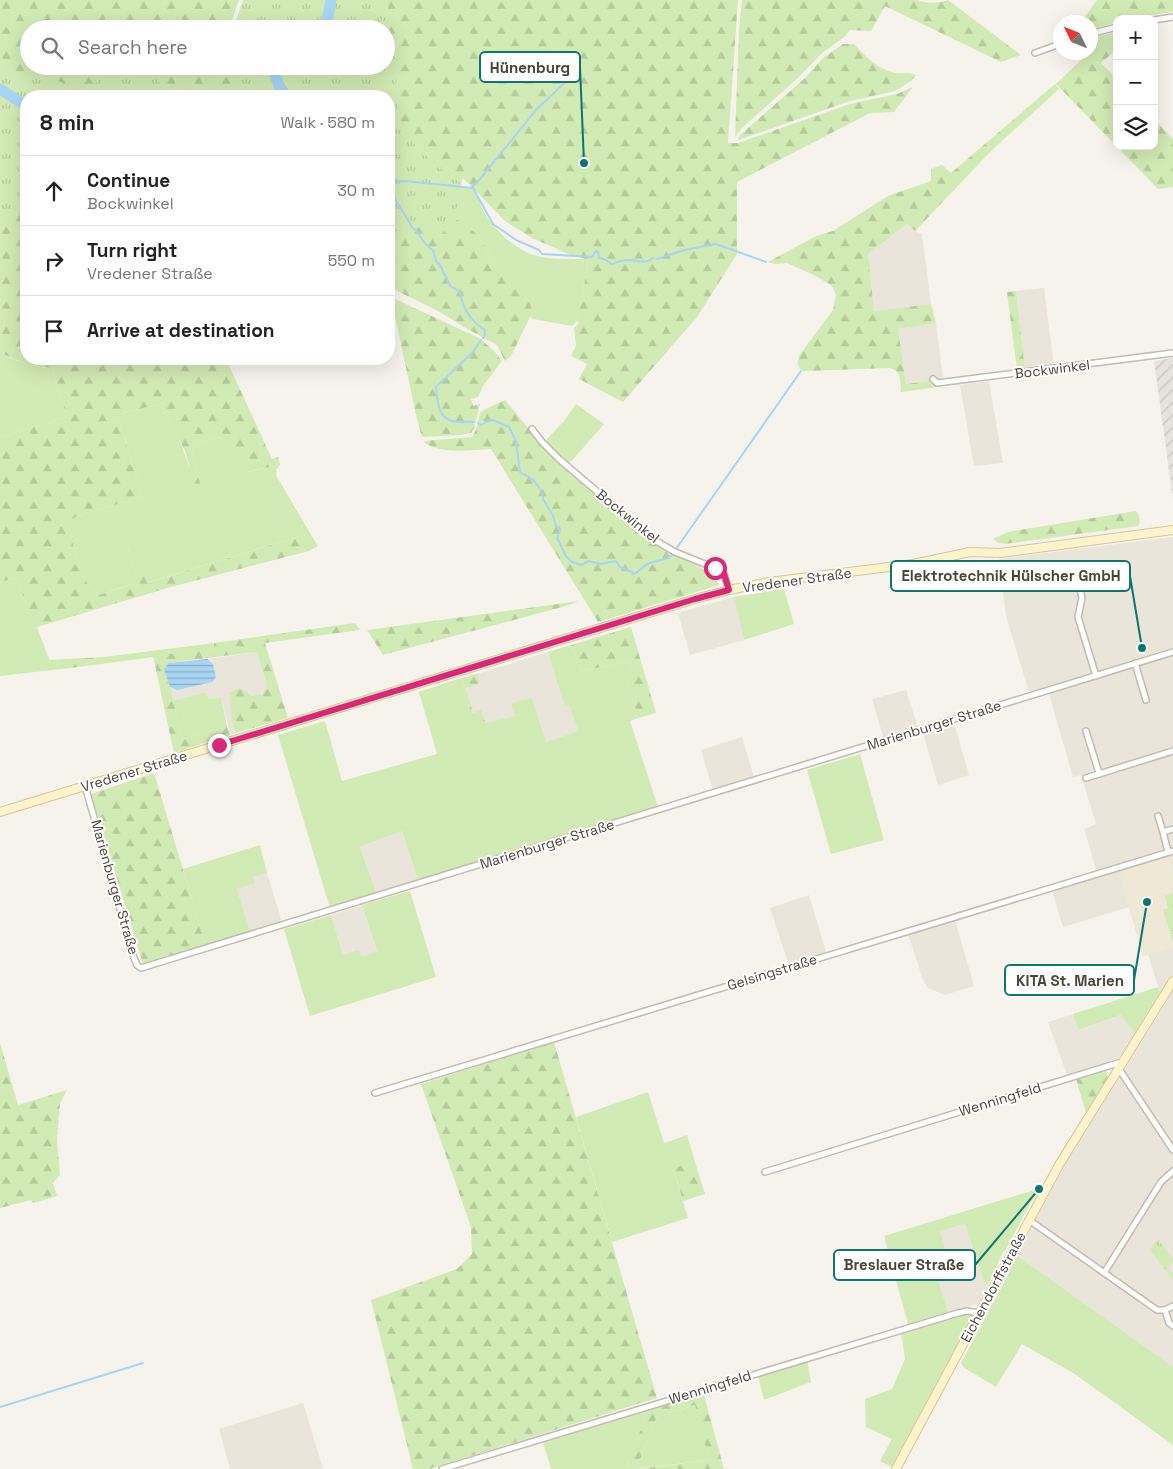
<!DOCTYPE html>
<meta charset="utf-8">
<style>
:root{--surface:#fff;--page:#f2f2f2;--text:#222;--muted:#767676;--line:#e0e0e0}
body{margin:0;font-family:"Space Grotesk",sans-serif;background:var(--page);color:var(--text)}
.controls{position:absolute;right:15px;top:15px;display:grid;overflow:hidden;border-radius:10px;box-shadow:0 5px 20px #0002}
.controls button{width:45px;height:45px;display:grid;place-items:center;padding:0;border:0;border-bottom:1px solid var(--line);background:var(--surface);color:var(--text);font:25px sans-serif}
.compass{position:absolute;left:1053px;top:15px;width:45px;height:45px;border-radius:50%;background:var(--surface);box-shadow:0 5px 20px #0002;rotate:313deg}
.stop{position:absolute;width:15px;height:15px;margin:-11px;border:4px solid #db2777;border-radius:50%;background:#fff}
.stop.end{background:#db2777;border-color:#fff;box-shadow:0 1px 5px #0008}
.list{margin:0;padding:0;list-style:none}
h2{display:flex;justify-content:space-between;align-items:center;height:65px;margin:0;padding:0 20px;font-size:21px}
h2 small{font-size:16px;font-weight:400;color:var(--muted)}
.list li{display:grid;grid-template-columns:32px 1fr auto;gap:15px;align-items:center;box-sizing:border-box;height:70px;padding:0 20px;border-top:1px solid var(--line)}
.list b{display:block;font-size:19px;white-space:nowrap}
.list p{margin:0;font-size:16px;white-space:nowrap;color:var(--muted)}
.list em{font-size:16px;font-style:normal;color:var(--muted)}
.icon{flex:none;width:28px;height:28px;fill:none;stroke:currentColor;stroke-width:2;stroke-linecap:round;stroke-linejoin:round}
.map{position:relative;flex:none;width:1173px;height:1469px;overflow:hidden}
.search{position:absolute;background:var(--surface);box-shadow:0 5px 20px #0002;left:20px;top:20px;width:375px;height:55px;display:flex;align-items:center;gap:12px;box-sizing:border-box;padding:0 18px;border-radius:28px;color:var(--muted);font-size:19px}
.panel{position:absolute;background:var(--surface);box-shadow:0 5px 20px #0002;left:20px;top:90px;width:375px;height:275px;border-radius:20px}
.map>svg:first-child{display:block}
.residential{fill:#eae5da}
.industrial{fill:url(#industrial-furrows)}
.education{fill:#efe8d6}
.green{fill:#d2eab5}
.forest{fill:url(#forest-firs)}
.park{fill:url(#park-tufts)}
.water{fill:url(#water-rules)}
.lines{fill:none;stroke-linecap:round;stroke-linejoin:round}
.stream{stroke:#a9d4f2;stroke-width:2}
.river{stroke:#a9d4f2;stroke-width:11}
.street-casing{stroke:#c2bbae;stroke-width:8}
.secondary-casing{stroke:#d6c79b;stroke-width:10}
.street{stroke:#fff;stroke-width:5}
.secondary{stroke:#fff3cd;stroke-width:8}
.route{stroke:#db2777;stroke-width:6}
.labels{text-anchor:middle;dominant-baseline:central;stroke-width:4;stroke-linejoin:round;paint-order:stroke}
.street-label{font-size:14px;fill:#4b4439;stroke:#fff}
.leader{fill:none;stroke:#0f766e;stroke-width:2}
.callout-dot{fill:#0f766e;stroke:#fff;stroke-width:2}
.callout{fill:#fff;stroke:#0f766e;stroke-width:2}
.callout-label{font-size:15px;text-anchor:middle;font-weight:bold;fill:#4b4439}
</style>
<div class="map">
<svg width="1173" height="1469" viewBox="0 0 1173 1469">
<defs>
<pattern id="industrial-furrows" width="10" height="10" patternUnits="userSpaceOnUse" patternTransform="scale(1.25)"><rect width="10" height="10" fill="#e6e2dd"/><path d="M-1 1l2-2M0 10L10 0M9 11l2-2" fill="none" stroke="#c7c3be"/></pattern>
<pattern id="forest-firs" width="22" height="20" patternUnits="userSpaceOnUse" patternTransform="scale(1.25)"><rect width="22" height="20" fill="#d2eab5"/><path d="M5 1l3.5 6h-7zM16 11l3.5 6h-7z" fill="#b6ca9c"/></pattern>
<pattern id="park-tufts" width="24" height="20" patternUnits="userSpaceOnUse" patternTransform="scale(1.25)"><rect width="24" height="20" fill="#d2eab5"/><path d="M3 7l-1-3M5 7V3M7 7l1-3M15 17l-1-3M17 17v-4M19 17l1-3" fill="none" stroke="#b6ca9c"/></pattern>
<pattern id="water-rules" width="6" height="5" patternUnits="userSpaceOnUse" patternTransform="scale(1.25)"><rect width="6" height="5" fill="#a9d4f2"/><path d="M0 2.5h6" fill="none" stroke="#8caec5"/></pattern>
</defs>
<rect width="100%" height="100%" fill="#f6f3ec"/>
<g class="residential">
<path d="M907,224L915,231L922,234L931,304L874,311L868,254Z"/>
<path d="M1044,288L1054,366L1025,369L1016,291Z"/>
<path d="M936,323L943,379L906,384L898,329Z"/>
<path d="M989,381L1003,463L974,466L960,385Z"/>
<path d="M1173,537V1367L1015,1254L1067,1162L1169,998L1160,992L1148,955L1143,956L1129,907L1063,927L1052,891L1093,878L1096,869L1084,829L1096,824L1081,775L1073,777L1049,694L1029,692L1006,616L999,559Z"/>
<path d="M734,597L744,640L690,655L678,613Z"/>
<path d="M257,652L266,682L265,689L233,726L236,733L230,735L221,697L209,699L206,692L173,701L170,687L177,690L216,677L213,664L207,659Z"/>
<path d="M548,652L565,707L570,706L578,731L546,742L532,698L512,704L515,716L486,724L481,711L473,713L466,687L480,683L477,674Z"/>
<path d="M906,690L918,727L884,739L872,699Z"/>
<path d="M954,723L969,775L938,785L923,733Z"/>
<path d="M742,737L754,777L713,790L701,750Z"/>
<path d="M402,831L418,880L376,893L360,847Z"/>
<path d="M267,873L282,922L250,932L237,889L254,883L253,877Z"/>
<path d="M809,895L826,952L788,963L770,908Z"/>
<path d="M362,905L377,952L361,957L343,955L331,915Z"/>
<path d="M955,920L974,986L945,995L928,988L923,980L908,934Z"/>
<path d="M1073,1014L1080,1030L1122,1015L1135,1033L1119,1058L1067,1075L1048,1022Z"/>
<path d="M965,1224L984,1282L988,1285L979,1304L948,1312L933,1264L945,1259L943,1253L946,1252L939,1231Z"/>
<path d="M303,1403L323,1469H230L219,1429Z"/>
</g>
<path class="industrial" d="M1173,358V500L1154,361Z"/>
<path class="education" d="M1172,856L1173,893L1165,896L1168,908L1163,910L1173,942V947L1143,956L1119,871Z"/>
<g class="green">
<path d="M337,0H387L386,23L395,80L400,135L463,178L460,187C466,187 471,187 475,191C479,197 480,206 484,212C494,230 517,251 537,256C552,260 568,259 584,259L588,264L577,321L572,326L533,319L531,303L504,278L477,234L458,220L444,214L427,208H389V96H293C285,87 281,78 278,66H386V29H331Z"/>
<path d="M0,353C16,361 34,368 52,368L67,417L0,437Z"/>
<path d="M164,403L168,407L165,412L179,439L196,485L200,483L192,451C203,440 208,438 223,437L247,472L280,465L276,470L277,477L310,533L146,583L136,547L128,549L139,586L131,584L99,595L89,586L81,572L69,529L71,520L79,515L142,497L119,420L120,414Z"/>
<path d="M576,404L604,424L569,464L545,441L564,421Z"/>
<path d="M16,578L19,583L25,602L37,627L53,670L0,676V582Z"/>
<path d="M784,589L794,624L744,640L734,597Z"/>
<path d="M214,643V649L78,667L104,657Z"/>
<path d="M571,645L582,671L628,661L631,673L625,675L638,718L630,721L658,807L418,880L402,831L360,847L376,893L330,908L278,735L325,721L342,781L437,754L419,692L461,678L475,726L515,716L511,703L532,698L546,742L578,731L570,706L565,707L548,652Z"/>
<path d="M206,692L209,699L221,697L227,727L182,739L173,701Z"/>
<path d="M860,754L884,840L831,854L807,770Z"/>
<path d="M260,845L267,873L253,877L255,883L237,889L250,932L206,946L183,869Z"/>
<path d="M410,891L436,977L310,1016L284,929L331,915L343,955L359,950L361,957L377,951L362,905Z"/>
<path d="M1158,987L1160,992L1135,1033L1121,1015L1079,1030L1073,1014Z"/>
<path d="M648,1092L664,1143L687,1135L695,1162L673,1169L688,1218L612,1242L576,1117Z"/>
<path d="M1038,1189L1005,1251L1003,1252L988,1285L984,1282L965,1224L940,1231L946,1252L943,1253L945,1259L933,1264L948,1312L908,1324L884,1236Z"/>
<path d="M1015,1254L1173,1367V1445L1075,1374L1022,1344L996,1387L963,1367L961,1363L1008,1275Z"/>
<path d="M967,1313L974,1315L892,1467L880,1461L892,1439L866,1427L865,1399L892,1389L905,1359L901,1332Z"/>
<path d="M807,1360L811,1382L764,1400L758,1376Z"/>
<path d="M696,1405L709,1460L636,1469L657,1417Z"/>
<path d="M644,1409L646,1420L628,1464L627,1469H551L543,1442Z"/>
</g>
<g class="forest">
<path d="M0,0H239L229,29H29V66H220V70L221,66H262L276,96H103L0,85Z"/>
<path d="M387,0H738L728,143H738L850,104L897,94L913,87L894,112L870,113L737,182V254L697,317L623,402L579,379L587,364L571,356L576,346L574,328L579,323L577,321L588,264L583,258L573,256L532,238L505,221L463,178L400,135L386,23Z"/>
<path d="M742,0H918C925,4 941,3 948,0L1021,55L1001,62L885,6L871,31L850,30L844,37L821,54L799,77L742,128L735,137L739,30Z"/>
<path d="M1097,0H1173V12L1130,19H1117V22L1091,30L1090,22H1081Z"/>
<path d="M1117,32V49L1101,63L1117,79V146H1154V119L1173,139V187L1158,189L1056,84L1082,59L1076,53L1090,52L1091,38Z"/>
<path d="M843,44H854C865,56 879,70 896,73C904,74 909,72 916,75L911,81L895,91L850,101L738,140L739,136L804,79L824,57Z"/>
<path d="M1055,84L1059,89L992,150L915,231L907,224L868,254L874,311L931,304L936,323L898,329L906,384L943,379L938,387L901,392C900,382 902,371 890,368L804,371C796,368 797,362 800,354L833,310L836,295L832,286L816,276L787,263L775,264L768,262L816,236L833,231L888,196L931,181V169L942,165L951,173Z"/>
<path d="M0,180L26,184V359H226L272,459L278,457L280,465L246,472L223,437C208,438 203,440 192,451L200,483L199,485H197L194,482L185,451L165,412L167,407L164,403L120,414L119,420L142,497L79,515L71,520L69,529L81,572L89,586L99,595L132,584L139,586L128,549L136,546L147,583L310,533L318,546L309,551L171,587L37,627L25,602L19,583L16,578L0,582V437L67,417L52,368L31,366L0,353Z"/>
<path d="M389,208L444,214L458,220L477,234L504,278L531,303L533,319L530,317L511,356L505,361L497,345L464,327L440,312L389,287Z"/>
<path d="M1016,291L1025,369L1017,370L1007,292Z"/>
<path d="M391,297L481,339L496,353L502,361L483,386L478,397L471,399L473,406L480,404L474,428L471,433L460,435L422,437L416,415Z"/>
<path d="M505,400L548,452L636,529L679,557L699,566L717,581L719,585L598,622L491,449C472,450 437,455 423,441L472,437L476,430L480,413L486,409Z"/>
<path d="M1135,511L1138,513L1140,523L1138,526L1005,544L998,543L993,539L1008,532Z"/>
<path d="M579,601L566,606L383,655L367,630Z"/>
<path d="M355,623L360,630L265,643L288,718L236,733L233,726L229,693L239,688L252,696L262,694L265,689L266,682L257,652L168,663L164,670L170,687L182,739L227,727L230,735L174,753L153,656L214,649V643Z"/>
<path d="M631,627L656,713L638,718L625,675L631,672L628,661L582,671L571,645Z"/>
<path d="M104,657L78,667L53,670L48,660Z"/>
<path d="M477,674L480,683L466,688L473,713L481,710L486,724L475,727L461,678Z"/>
<path d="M154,773L206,946L143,964L91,794Z"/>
<path d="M554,1042L657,1398L429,1469H413L371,1300L457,1269L472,1254L471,1227L421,1084Z"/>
<path d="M0,1043L18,1105L67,1090L60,1103L57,1139L60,1175L53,1183L57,1196L33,1203L31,1200L0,1208Z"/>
<path d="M1103,1071H1106L1108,1077L1086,1113L1076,1079Z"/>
<path d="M695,1162L705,1194L683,1201L673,1168Z"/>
<path d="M703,1391L724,1469H640L709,1460L695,1405L657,1417L636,1469H627L633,1446L646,1420L644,1409Z"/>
</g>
<g class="park">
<path d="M243,0H389L388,1V35L395,69L401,130L432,162L460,183L461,189L450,236L434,224L389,233V96H239L223,66H386V29H233Z"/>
<path d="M110,66H139L147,71L174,96H26V210H0V77C18,77 38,75 55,80C64,82 75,92 84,90C96,88 101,74 110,66Z"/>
<path d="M1173,893V942L1163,910L1168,908L1165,896Z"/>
<path d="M1158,1239L1173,1259V1261L1168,1268L1173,1275V1280L1150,1250Z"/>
</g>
<path class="water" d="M207,659L213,664L216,677L212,682L177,690L170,687L164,670L168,663Z"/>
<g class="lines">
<g class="stream">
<path d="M389,182L405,181L473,188L493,224L516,240L539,250L542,254L592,257L596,251L598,252L599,258L604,259L612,264C617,262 623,260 629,260C639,260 644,265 653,258"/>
<path d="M471,188L480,179L536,110L580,68"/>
<path d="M389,189L412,227L417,231L421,238L428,247L433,250L436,261L441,267L450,286L459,291C461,296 462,300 463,304C467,315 475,324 485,330V334L483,338"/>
<path d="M657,259L684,250L716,244L766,262"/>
<path d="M474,422C468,421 463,423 458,422C438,421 438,404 436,388L437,386L473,352L481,340"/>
<path d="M478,423L481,425L488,421L493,420L509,427L516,441L520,472C522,474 525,475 527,476C534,479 544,492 543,499L553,516L556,526L559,527L560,530L557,538L566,556L572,562L581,565L589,561L600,564L616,561L620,567L632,572L633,574C640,572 644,565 650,563C659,560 667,560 674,554"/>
<path d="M676,549L801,371"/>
<path d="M0,1407L143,1363"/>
</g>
<g class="river">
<path d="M324,29L327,22L331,0"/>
<path d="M272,66L279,86L286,96"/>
<path d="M0,89L26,106"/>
</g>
<g class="street-casing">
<g id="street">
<path d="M1154,20L1173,17"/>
<path d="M1090,34L1117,27"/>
<path d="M1035,53L1060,44"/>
<path d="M933,379L937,383L1173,353"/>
<path d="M532,429L542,442L559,459L653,539L675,552L715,568L724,574L729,590"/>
<path d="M1077,576L1082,598L1078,617L1096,676"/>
<path d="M1135,663L1146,700"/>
<path d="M1086,731L1099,773"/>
<path d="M1086,778L1173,751"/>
<path d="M85,786L134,958L137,965L141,968L1173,652"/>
<path d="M1158,816L1163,832"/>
<path d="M1168,852L1163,832L1173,829"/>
<path d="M1117,1070L1121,1072L1173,1150"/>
<path d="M375,1093L1173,851"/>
<path d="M765,1172L1118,1063L1121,1065"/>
<path d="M1029,1220L1157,1310H1165L1173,1306"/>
<path d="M1104,1273L1161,1182L1173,1171"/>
<path d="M1165,1310L1169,1323L1173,1326"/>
<path d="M442,1469L958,1313L967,1311L979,1313"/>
</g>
</g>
<g class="secondary-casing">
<g id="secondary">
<path d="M0,812L695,599L729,590L769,582L913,564L970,552L1000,553L1173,530"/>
<path d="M896,1469L1059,1165L1173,981"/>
</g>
</g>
<use href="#street" class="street"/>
<use href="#secondary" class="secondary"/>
</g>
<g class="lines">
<path class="route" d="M219,745L695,599L729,590L724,574L715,568"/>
</g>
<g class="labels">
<g class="street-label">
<text transform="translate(1052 369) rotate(-7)">Bockwinkel</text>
<text transform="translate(628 516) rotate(39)">Bockwinkel</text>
<text transform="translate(797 580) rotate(-8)">Vredener Straße</text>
<text transform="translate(934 725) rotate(-17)">Marienburger Straße</text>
<text transform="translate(134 771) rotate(-17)">Vredener Straße</text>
<text transform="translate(547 844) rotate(-17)">Marienburger Straße</text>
<text transform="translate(115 887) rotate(74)">Marienburger Straße</text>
<text transform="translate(772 972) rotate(-17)">Gelsingstraße</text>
<text transform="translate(1000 1099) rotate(-17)">Wenningfeld</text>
<text transform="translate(993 1287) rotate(-62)">Eichendorffstraße</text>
<text transform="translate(710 1387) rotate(-17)">Wenningfeld</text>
</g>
</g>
<path class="leader" d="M584 163L580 67M1142 648L1130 576M1147 902L1134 980M1039 1189L975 1265"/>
<g class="callout-dot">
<circle cx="584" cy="163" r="5"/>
<circle cx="1142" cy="648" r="5"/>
<circle cx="1147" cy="902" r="5"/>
<circle cx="1039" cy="1189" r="5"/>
</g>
<g class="callout">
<rect x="480" y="52" width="100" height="30" rx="5"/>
<rect x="891" y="561" width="239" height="30" rx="5"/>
<rect x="1005" y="965" width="129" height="30" rx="5"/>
<rect x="834" y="1250" width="141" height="30" rx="5"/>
</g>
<g class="callout-label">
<text x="530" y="73">Hünenburg</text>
<text x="1011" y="581">Elektrotechnik Hülscher GmbH</text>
<text x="1070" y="986">KITA St. Marien</text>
<text x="904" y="1270">Breslauer Straße</text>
</g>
</svg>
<div class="controls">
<button>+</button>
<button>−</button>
<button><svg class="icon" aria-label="layers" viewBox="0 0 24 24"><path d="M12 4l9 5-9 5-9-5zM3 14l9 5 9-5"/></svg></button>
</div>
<svg class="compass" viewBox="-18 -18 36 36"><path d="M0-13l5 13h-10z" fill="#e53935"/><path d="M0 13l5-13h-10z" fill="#767676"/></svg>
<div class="stop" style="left:715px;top:568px"></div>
<div class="stop end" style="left:219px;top:745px"></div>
<div class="search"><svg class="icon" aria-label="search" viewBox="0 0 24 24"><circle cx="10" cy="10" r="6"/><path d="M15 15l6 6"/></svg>Search here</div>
<section class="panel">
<h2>8 min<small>Walk · 580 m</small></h2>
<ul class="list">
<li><svg class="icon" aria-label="ahead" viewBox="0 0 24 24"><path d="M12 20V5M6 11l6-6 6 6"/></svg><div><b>Continue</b><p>Bockwinkel</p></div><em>30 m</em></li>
<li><svg class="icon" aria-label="right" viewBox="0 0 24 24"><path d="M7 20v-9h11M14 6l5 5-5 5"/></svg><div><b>Turn right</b><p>Vredener Straße</p></div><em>550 m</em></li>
<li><svg class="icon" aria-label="arrive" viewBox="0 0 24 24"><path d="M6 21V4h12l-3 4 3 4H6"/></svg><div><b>Arrive at destination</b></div></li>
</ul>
</section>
</div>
